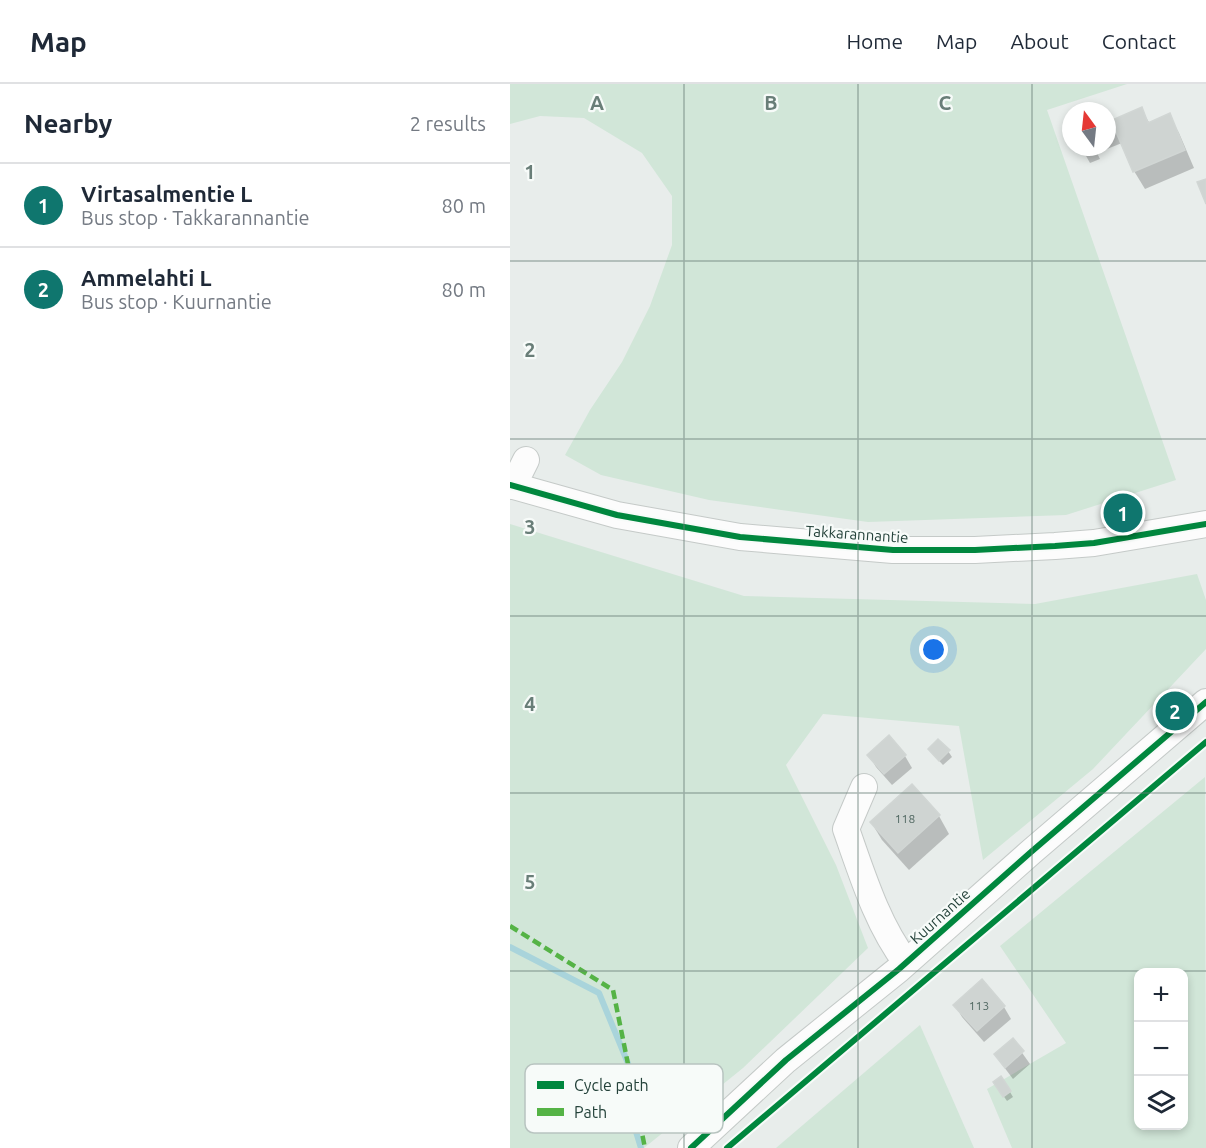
<!DOCTYPE html>
<meta charset="utf-8">
<style>
:root{--surface:#fff;--page:#f2f2f3;--text:#1f2937;--muted:#747a83;--line:#e0e1e3;--accent:#0f766e}
body{margin:0;font-family:Ubuntu,sans-serif;background:var(--page);color:var(--text)}
.controls{position:absolute;right:18px;bottom:18px;display:grid;overflow:hidden;border-radius:12px;box-shadow:0 3px 9px #0003}
.controls button{width:54px;height:54px;display:grid;place-items:center;padding:0;border:0;border-bottom:2px solid var(--line);background:var(--surface);color:var(--text);font:30px sans-serif}
.compass{position:absolute;left:552px;top:18px;width:54px;height:54px;border-radius:50%;background:var(--surface);box-shadow:0 3px 9px #0003;rotate:345deg}
.you{position:absolute;left:424px;top:566px;width:21px;height:21px;margin:-15px;border:4px solid #fff;border-radius:50%;background:#1a73e8;box-shadow:0 0 0 9px #1a73e833}
.badge{display:grid;place-items:center;width:39px;height:39px;border-radius:50%;background:var(--accent);color:#fff;font-size:20px;font-weight:700}
.pin{position:absolute;translate:-50% -50%;border:3px solid #fff;box-shadow:0 2px 6px #0006}
.list{margin:0;padding:0;list-style:none}
h2{display:flex;justify-content:space-between;align-items:center;height:78px;margin:0;padding:0 24px;font-size:26px}
h2 small{font-size:20px;font-weight:400;color:var(--muted)}
.list li{display:grid;grid-template-columns:39px 1fr auto;gap:18px;align-items:center;box-sizing:border-box;height:84px;padding:0 24px;border-top:2px solid var(--line)}
.list b{display:block;font-size:22px;white-space:nowrap}
.list p{margin:0;font-size:20px;white-space:nowrap;color:var(--muted)}
.list em{font-size:20px;font-style:normal;color:var(--muted)}
.icon{flex:none;width:33px;height:33px;fill:none;stroke:currentColor;stroke-width:2;stroke-linecap:round;stroke-linejoin:round}
.map{position:relative;flex:none;width:696px;height:1064px;overflow:hidden}
header{display:flex;align-items:center;gap:36px;box-sizing:border-box;height:84px;padding:0 30px;background:var(--surface);border-bottom:2px solid var(--line)}
header strong{font-size:28px}
nav{display:flex;gap:33px;margin-inline-start:auto;font-size:21px}
main{display:flex}
aside{flex:1;background:var(--surface)}
.map>svg:first-child{display:block}
.green{fill:#d1e6d8;fill-rule:evenodd}
.shadow{fill:#0003}
.lines{fill:none;stroke-linecap:round;stroke-linejoin:round}
.stream{stroke:#a9d4db;stroke-width:6}
.building{fill:#cfd4d2;stroke:#d1d6d4;stroke-width:1.5}
.minor-casing{stroke:#c5cac8;stroke-width:28}
.minor{stroke:#fcfcfc;stroke-width:26}
.quiet{stroke:#55b346;stroke-width:4.5;stroke-dasharray:9 4.5;stroke-linecap:butt}
.cycleway-casing{stroke:#f7fbf9;stroke-width:10}
.cycleway{stroke:#00873e;stroke-width:6}
.grid{fill:none;stroke:#697e78;stroke-width:1.5;stroke-opacity:0.55}
.labels{text-anchor:middle;dominant-baseline:central;stroke-width:4.5;stroke-linejoin:round;paint-order:stroke}
.number-label{font-size:12px;fill:#506761}
.street-label{font-size:15px;fill:#24423a;stroke:#f7fbf9}
.key{fill:#f7fbf9;stroke:#b8c4c0;stroke-width:1.5}
.key-label{font-size:16px;fill:#24423a}
.grid-label{font-size:20px;text-anchor:middle;font-weight:bold;fill:#697e78;stroke:#f7fbf9;stroke-width:4.5;stroke-linejoin:round;paint-order:stroke}
</style>
<header>
<strong>Map</strong>
<nav><a>Home</a><a>Map</a><a>About</a><a>Contact</a></nav>
</header>
<main>
<aside>
<h2>Nearby<small>2 results</small></h2>
<ul class="list">
<li><span class="badge">1</span><div><b>Virtasalmentie L</b><p>Bus stop · Takkarannantie</p></div><em>80 m</em></li>
<li><span class="badge">2</span><div><b>Ammelahti L</b><p>Bus stop · Kuurnantie</p></div><em>80 m</em></li>
</ul>
</aside>
<div class="map">
<svg width="696" height="1064" viewBox="0 0 696 1064">
<rect width="100%" height="100%" fill="#e8edeb"/>
<g class="green">
<path d="M0,0H617L537,26L666,396L556,431L358,438L199,416L91,391L55,371L80,326L112,278L140,222L162,161V112L132,69L74,34L30,32L0,40Z"/>
<path d="M0,440L234,512L525,520L687,490L696,516V565L583,685L473,776L449,642L313,630L276,681L326,781L358,864L233,984L134,1064H0Z"/>
<path d="M695,693L696,1064H502L477,1005L556,959L490,862ZM628,888H674V1042H628Z"/>
<path d="M410,941L464,1064H266Z"/>
</g>
<g class="shadow">
<path d="M631,25L640,40L659,31L669,49L684,84L635,105L624,87L612,59L587,69L590,75L580,79L571,63H597V31L601,38Z"/>
<path d="M379,653L395,672L402,684L382,701L366,683L359,671Z"/>
<path d="M419,666L438,667L442,673L433,681Z"/>
<path d="M402,702L429,732L439,750L399,786L372,756L361,738Z"/>
<path d="M471,898L494,923L501,935L474,958L452,933L445,921Z"/>
<path d="M503,956L520,980L503,995L485,971Z"/>
<path d="M488,1004L500,1008L503,1013L497,1017Z"/>
</g>
<g class="lines">
<path class="stream" d="M0,863L89,909L124,994L119,1025L131,1064"/>
</g>
<g class="building">
<path d="M632,23L638,39L660,29L675,66L623,88L603,41L597,43V29L600,37Z"/>
<path d="M696,95V120L687,98Z"/>
<path d="M379,651L396,671L374,690L357,671Z"/>
<path d="M428,655L440,666L429,677L418,665Z"/>
<path d="M402,700L430,731L388,769L360,738Z"/>
<path d="M472,895L495,922L467,947L443,921Z"/>
<path d="M503,954L514,967L495,984L484,970Z"/>
<path d="M491,992L501,1007L493,1013L483,998Z"/>
</g>
<g class="lines">
<g class="minor-casing">
<g id="minor">
<path d="M0,401L107,431L230,453L383,466H465L545,462L584,459L696,440"/>
<path d="M3,402L16,376"/>
<path d="M354,703L336,745C352,790 367,840 396,878"/>
<path d="M181,1064L276,976L389,885L521,768L696,618"/>
</g>
</g>
<use href="#minor" class="minor"/>
<path class="quiet" d="M0,842L103,906L135,1064"/>
<g class="cycleway-casing">
<g id="cycleway">
<path d="M0,401L107,431L230,453L383,466H465L545,462L584,459L696,440"/>
<path d="M181,1064L276,976L389,885L521,768L696,618"/>
<path d="M217,1064L696,658"/>
</g>
</g>
<use href="#cycleway" class="cycleway"/>
</g>
<path class="grid" d="M174,0V1064M348,0V1064M522,0V1064M0,177H696M0,355H696M0,532H696M0,709H696M0,887H696"/>
<g class="labels">
<g class="number-label">
<text x="395" y="734">118</text>
<text x="469" y="921">113</text>
</g>
<g class="street-label">
<text transform="translate(347 450) rotate(4)">Takkarannantie</text>
<text transform="translate(430 832) rotate(-42)">Kuurnantie</text>
</g>
</g>
<rect x="15" y="980" width="198" height="69" rx="9" class="key"/>
<rect x="27" y="997" width="27" height="8" fill="#00873e"/>
<rect x="27" y="1024" width="27" height="8" fill="#55b346"/>
<g class="key-label">
<text x="64" y="1007">Cycle path</text>
<text x="64" y="1034">Path</text>
</g>
<g class="grid-label">
<text x="87" y="26">A</text>
<text x="261" y="26">B</text>
<text x="435" y="26">C</text>
<text x="20" y="95">1</text>
<text x="20" y="273">2</text>
<text x="20" y="450">3</text>
<text x="20" y="627">4</text>
<text x="20" y="805">5</text>
</g>
</svg>
<div class="controls">
<button>+</button>
<button>−</button>
<button><svg class="icon" aria-label="layers" viewBox="0 0 24 24"><path d="M12 4l9 5-9 5-9-5zM3 14l9 5 9-5"/></svg></button>
</div>
<svg class="compass" viewBox="-18 -18 36 36"><path d="M0-13l5 13h-10z" fill="#e53935"/><path d="M0 13l5-13h-10z" fill="#747a83"/></svg>
<div class="you"></div>
<div class="pin badge" style="left:613px;top:429px">1</div>
<div class="pin badge" style="left:665px;top:627px">2</div>
</div>
</main>
